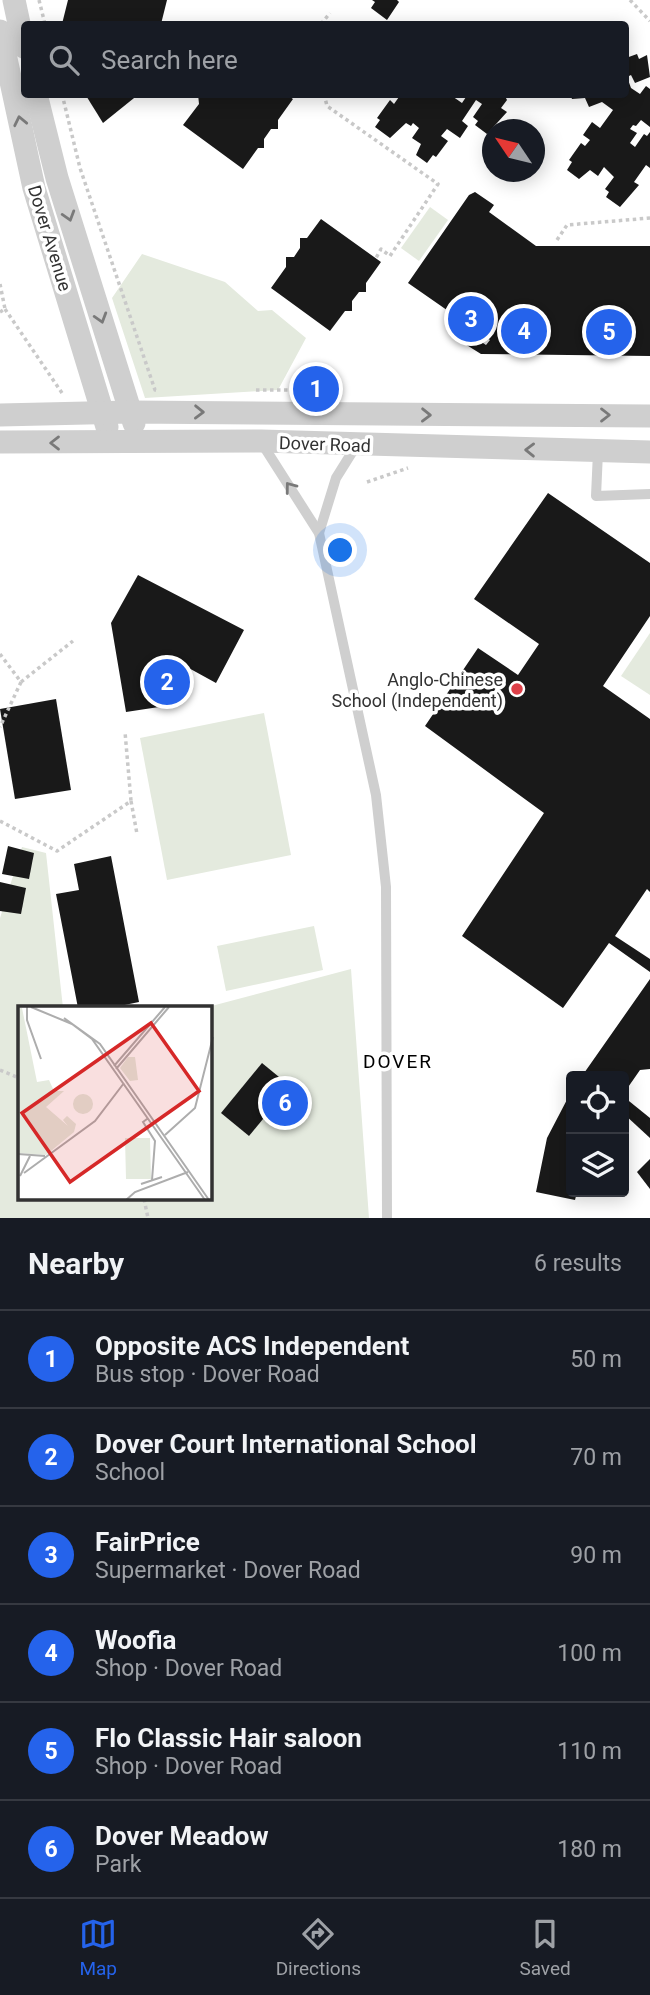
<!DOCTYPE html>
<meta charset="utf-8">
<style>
:root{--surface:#171b24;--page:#242831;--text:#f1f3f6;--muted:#9ea1a6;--line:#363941;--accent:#2563eb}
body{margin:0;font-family:Roboto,sans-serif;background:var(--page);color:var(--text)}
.controls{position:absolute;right:21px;bottom:21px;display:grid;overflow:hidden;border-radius:7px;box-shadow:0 4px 18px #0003}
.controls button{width:63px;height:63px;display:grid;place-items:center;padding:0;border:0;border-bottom:2px solid var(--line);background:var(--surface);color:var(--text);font:35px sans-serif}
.compass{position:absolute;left:482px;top:119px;width:63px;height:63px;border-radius:50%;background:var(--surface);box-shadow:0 4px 18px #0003;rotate:305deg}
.you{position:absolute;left:341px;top:551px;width:24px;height:24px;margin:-18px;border:5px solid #fff;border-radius:50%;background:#1a73e8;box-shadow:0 0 0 10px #1a73e833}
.badge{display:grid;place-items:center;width:46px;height:46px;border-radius:50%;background:var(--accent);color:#fff;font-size:23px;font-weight:700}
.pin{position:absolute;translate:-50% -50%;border:4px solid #fff;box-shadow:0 2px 7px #0006}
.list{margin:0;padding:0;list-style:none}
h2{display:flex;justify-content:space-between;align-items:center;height:91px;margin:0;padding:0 28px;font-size:30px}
h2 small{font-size:23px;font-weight:400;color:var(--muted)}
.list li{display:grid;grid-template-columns:46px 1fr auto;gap:21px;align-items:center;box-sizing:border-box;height:98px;padding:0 28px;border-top:2px solid var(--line)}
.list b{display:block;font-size:26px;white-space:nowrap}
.list p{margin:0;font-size:23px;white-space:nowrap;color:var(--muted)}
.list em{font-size:23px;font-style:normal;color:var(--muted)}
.icon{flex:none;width:38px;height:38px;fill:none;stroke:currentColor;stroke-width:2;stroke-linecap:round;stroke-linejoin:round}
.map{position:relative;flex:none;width:650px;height:1218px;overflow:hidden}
.search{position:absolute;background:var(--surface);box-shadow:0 4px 18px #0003;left:21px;right:21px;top:21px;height:77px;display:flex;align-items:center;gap:18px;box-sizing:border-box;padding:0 24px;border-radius:7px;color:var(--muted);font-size:26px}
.sheet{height:679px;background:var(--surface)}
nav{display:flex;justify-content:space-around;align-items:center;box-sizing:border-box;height:98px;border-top:2px solid var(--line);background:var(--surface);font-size:19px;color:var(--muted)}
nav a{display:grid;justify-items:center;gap:4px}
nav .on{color:var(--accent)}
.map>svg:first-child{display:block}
.green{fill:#e4eade}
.building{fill:#191919}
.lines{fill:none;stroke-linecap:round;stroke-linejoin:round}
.path{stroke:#c9c9c9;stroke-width:3.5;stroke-dasharray:3.5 3.5;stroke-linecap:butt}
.service{stroke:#cfcfcf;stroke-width:10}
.tertiary{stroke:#cfcfcf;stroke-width:23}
.oneway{stroke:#797979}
.poi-dot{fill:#dd3f48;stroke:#fff;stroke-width:2.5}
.labels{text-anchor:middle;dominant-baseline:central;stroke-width:7;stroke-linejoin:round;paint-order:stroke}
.street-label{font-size:18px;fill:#323232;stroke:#fff}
.poi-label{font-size:18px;fill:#323232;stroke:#fff;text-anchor:end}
.neighbourhood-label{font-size:19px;letter-spacing:2px;fill:#000;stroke:#fff}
.inset-road{fill:none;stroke:#adadad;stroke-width:2}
.view{fill:#d62828;fill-opacity:0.15;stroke:#d62828;stroke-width:3.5}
.inset-edge{fill:none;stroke:#323232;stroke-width:3.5}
</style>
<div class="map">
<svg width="650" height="1218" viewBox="0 0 650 1218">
<rect width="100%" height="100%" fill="#fff"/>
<g class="green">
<path d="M430,207L448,220L419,261L401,248Z"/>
<path d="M142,254L225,282L258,311L272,310L306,338L278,390L145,398L112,298Z"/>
<path d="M650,633V695L621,676Z"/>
<path d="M264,713L291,855L167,880L140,738Z"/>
<path d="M22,847L46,853L63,1008H19V1199H210V1008H204L351,969L369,1218H0V918Z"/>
<path d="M314,926L323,970L226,991L217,946Z"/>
</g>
<g class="building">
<path d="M68,0H167L161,24H62Z"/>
<path d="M372,0H397L399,2L387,20L371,8L375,2Z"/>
<path d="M637,54L639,59L647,55L650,77L635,83L631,75L627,77L631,88L640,94L646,86L650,89V127L641,120L636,126L633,125L630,129L637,133L630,143L635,147L644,134L647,136L650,132V168L646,165L634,182L639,185L620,207L606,197L609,192L605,189L614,177L604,167L598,176L590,170L579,179L567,170L572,162L569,160L581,143L585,146L590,140L583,135L592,122L600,128L613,110L602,102L589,107L585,98L572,99L570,94H626V58Z"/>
<path d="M85,94H139L103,123Z"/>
<path d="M198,94H286L293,99L278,120V129H271L264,139V148H258L243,169L183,125L199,104Z"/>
<path d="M401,94H449L462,103L468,94H504L507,100L501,108L507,112L487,134L475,125L478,121L473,117L482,104L476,100L462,121L468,126L460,138L447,129L441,136L448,141L436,157L433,155L427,163L416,155L421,144L412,138L419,128L413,123L411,126L406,123L390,138L375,127L380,120L377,118L390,100L394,104Z"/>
<path d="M475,192L494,205L489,212L536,246H650V356L481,354L465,344L471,335L486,345L490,340L408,283L469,195Z"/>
<path d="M321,219L381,262L366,283V292H359L352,301V311H345L330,331L271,288L286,267V257H294L300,248V238H307Z"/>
<path d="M548,493L650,563V616L603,686L650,719V892L647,889L615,936L650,959V972L609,943L563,1008L462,936L544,813L425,726L478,648L518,675L539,644L474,599Z"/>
<path d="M138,575L244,630L216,683L165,655L172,705L126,712L111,623Z"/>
<path d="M56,699L71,790L15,799L0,709Z"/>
<path d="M8,846L34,853L29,879L2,874Z"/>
<path d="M111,856L139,1002L110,1008H78L56,894L79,890L74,864Z"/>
<path d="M0,882L26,888L21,914L0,911Z"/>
<path d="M650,979V1069L640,1070L624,1093V1076H582Z"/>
<path d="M262,1063L290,1086L249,1136L221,1113Z"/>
<path d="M571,1092V1192H577L575,1200L536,1192L547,1138Z"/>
<path d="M624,1097L650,1118V1138L624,1114Z"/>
<path d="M650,1159V1189L637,1172Z"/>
</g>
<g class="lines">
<g class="path">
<path d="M39,0L45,24"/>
<path d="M630,0L650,21"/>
<path d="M321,24L330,13"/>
<path d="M62,94L80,168L155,390H158"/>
<path d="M324,94L327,106L438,184L390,256L381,249L376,258"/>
<path d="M557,240L567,225L650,218"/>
<path d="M0,284L5,309L0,312"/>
<path d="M5,309L62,393"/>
<path d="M256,390H312"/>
<path d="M367,482L408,468"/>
<path d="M0,654L21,682L0,727"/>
<path d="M21,682L73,641"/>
<path d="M131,801L137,834"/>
<path d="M0,821L57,851L131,801L125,732"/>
<path d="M0,1070L19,1078"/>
<path d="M144,1199L148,1218"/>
</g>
<g class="service">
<path d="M261,442L319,533L376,795L386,887L387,1218"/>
<path d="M598,452L596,496L650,494"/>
<path d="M319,533L336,478L356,446"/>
</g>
<g class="tertiary">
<path d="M14,0L24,47"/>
<path d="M0,31L34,188L107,427"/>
<path d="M36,94L57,178L134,423"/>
<path d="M0,415L130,412L650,416"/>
<path d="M0,442L261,441L650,452"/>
</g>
</g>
<defs><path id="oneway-chevron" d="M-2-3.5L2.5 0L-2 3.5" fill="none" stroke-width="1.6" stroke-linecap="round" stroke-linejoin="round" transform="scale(1.75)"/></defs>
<g class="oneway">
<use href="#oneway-chevron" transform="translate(20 121) rotate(-102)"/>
<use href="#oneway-chevron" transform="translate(69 216) rotate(73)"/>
<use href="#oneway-chevron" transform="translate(101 318) rotate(73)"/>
<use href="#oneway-chevron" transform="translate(199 412) rotate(1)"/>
<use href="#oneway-chevron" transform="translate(426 415) rotate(1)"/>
<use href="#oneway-chevron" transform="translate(605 415)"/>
<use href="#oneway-chevron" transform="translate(55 443) rotate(-180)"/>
<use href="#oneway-chevron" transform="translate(530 450) rotate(-179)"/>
<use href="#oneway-chevron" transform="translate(290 487) rotate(-127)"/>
</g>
<circle class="poi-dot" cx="517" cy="689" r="7"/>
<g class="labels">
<g class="street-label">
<text transform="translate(50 238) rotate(73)">Dover Avenue</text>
<text transform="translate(325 444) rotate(2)">Dover Road</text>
</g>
<g class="poi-label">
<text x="503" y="679">Anglo-Chinese<tspan x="503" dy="21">School (Independent)</tspan></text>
</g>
<g class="neighbourhood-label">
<text x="398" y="1061">DOVER</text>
</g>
</g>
<g transform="translate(18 1006)">
<rect width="194" height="194" fill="#fff"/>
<path d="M0,1L4,2L19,76L31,74L36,85H46L28,101L50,120L45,114L49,110L58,118L56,126L28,149L0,147ZM110,51H117L120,74L112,75L102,62ZM55 98a10 10 0 1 1 20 0a10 10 0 1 1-20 0ZM107,132H132L133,173H108Z" fill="#e4eade"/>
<path class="inset-road" d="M9,1V14L23,53M13,1L54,18L74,33L187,194M46,12L82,38L191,194M96,60L147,1M98,63L151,1M129,113L125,116L137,135L134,174M147,129L177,102L195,31M0,148L27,150M6,167L77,115L106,77M2,170L12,150M123,178L144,171M108,194L117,186L170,166"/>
<path class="view" d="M133,17L181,85L52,176L4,107Z"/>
<rect width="194" height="194" class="inset-edge"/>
</g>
</svg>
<div class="controls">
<button><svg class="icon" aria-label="locate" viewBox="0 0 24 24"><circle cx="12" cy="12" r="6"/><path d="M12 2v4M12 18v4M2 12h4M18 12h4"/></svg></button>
<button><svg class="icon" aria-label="layers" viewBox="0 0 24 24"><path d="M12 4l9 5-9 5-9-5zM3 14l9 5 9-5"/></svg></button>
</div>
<svg class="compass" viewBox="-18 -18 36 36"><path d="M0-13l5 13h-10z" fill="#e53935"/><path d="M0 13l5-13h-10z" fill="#9ea1a6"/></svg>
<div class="you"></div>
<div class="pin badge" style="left:316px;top:389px">1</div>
<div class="pin badge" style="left:167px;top:682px">2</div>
<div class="pin badge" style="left:471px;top:319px">3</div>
<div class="pin badge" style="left:524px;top:331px">4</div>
<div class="pin badge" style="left:609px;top:332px">5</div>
<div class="pin badge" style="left:285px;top:1103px">6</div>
<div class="search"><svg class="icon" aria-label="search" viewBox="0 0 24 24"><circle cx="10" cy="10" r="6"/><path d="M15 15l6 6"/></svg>Search here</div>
</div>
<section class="sheet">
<h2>Nearby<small>6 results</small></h2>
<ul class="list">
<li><span class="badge">1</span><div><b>Opposite ACS Independent</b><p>Bus stop · Dover Road</p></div><em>50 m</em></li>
<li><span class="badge">2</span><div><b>Dover Court International School</b><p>School</p></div><em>70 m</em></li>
<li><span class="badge">3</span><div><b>FairPrice</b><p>Supermarket · Dover Road</p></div><em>90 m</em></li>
<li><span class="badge">4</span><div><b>Woofia</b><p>Shop · Dover Road</p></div><em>100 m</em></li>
<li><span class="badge">5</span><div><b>Flo Classic Hair saloon</b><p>Shop · Dover Road</p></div><em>110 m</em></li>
<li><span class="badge">6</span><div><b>Dover Meadow</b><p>Park</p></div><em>180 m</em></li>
</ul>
</section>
<nav>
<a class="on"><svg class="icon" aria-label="map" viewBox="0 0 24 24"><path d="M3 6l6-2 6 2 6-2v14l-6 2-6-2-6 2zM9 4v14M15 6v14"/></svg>Map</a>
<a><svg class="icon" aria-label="directions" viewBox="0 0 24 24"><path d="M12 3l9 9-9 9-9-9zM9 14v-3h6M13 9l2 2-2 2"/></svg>Directions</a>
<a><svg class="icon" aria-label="saved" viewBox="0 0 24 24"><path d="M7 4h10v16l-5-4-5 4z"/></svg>Saved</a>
</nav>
